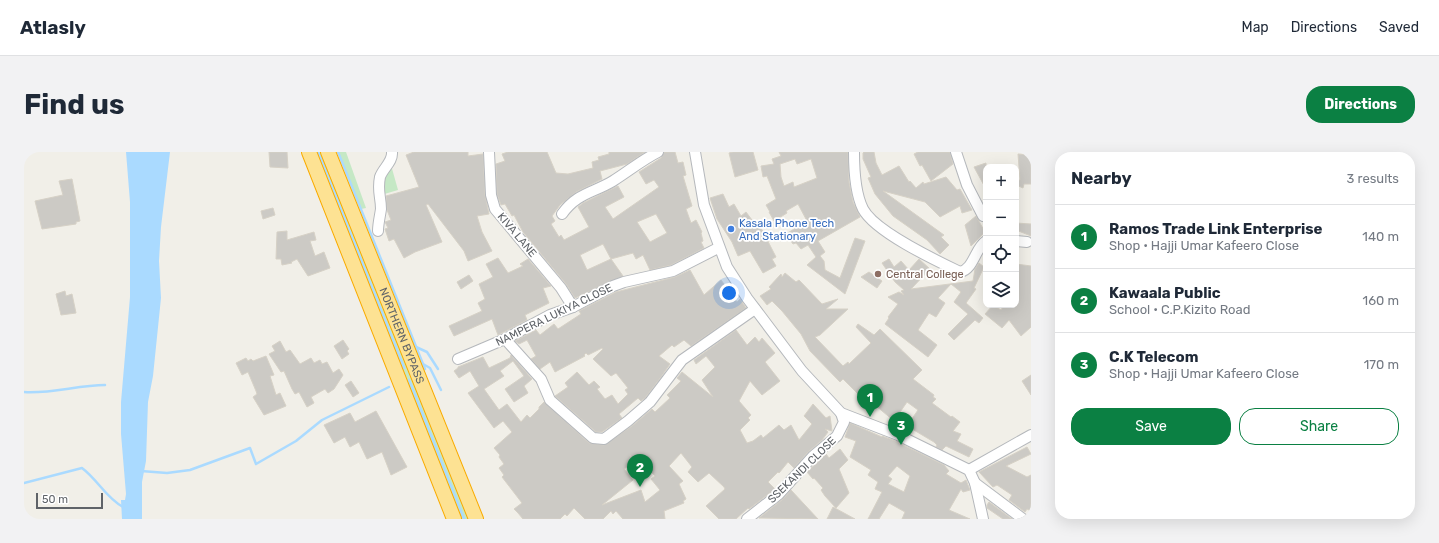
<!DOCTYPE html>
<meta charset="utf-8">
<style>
:root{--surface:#fff;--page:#f2f2f3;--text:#1f2937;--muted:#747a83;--line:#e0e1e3;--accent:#0b8043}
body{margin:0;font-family:Rubik,sans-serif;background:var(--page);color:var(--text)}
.controls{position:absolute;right:12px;top:12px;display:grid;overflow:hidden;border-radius:8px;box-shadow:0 4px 16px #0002}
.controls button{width:36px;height:36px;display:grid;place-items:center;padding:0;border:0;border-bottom:1px solid var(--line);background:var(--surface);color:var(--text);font:20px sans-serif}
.scale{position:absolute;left:12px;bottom:10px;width:67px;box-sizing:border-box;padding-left:4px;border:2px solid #5f6368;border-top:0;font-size:11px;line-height:14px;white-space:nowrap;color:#5f6368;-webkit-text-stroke:3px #fff;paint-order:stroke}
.you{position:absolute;left:705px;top:141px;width:14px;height:14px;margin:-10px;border:3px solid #fff;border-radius:50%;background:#1a73e8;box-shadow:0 0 0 6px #1a73e833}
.badge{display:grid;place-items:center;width:26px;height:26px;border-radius:50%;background:var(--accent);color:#fff;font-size:13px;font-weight:700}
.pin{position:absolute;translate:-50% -33px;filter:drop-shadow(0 1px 2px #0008)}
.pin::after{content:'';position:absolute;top:21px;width:14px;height:12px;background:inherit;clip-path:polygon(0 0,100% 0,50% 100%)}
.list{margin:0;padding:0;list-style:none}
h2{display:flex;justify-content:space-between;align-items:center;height:52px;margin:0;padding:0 16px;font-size:17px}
h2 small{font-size:13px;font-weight:400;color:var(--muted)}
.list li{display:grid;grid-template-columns:26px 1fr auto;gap:12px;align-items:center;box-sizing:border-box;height:64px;padding:0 16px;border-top:1px solid var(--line)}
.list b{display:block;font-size:15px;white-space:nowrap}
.list p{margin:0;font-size:13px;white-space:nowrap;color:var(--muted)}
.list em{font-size:13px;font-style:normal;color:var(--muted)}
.actions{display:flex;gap:8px;padding:12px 16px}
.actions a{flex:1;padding:9px 0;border:1px solid var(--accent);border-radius:16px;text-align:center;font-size:14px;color:var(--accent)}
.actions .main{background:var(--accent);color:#fff}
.icon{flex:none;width:22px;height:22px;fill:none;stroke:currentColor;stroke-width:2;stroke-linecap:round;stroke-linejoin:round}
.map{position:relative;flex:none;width:1007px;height:367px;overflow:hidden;border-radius:16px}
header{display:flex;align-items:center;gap:24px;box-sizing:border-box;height:56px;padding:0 20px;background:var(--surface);border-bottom:1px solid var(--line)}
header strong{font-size:19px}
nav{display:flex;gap:22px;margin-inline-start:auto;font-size:14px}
.intro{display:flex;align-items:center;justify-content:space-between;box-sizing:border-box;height:96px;padding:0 24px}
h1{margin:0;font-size:28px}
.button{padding:10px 18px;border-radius:16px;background:var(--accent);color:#fff;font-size:14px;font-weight:700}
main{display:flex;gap:24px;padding:0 24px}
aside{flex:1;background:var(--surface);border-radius:16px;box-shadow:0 4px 16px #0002}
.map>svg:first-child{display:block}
.green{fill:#c5e8c5}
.water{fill:#aadaff}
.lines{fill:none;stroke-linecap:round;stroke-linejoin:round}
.stream{stroke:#aadaff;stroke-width:2.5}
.building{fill:#cccac5;stroke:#d6d1c6;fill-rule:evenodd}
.minor-casing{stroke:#b5b8bc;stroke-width:12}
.highway-casing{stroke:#f9ab00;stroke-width:16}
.minor{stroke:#fff;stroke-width:10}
.highway{stroke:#fde293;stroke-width:14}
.shop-dot{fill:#3f7fe0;stroke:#fff;stroke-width:1.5}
.education-dot{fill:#8d6e63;stroke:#fff;stroke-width:1.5}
.labels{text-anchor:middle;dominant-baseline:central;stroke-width:3.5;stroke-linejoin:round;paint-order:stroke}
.shop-label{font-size:11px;fill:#366cbe;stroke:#fff;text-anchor:start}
.street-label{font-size:11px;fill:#5f6368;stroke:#fff}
.education-label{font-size:11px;fill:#785e54;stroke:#fff;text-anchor:start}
</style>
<header>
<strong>Atlasly</strong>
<nav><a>Map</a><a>Directions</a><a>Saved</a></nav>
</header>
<div class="intro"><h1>Find us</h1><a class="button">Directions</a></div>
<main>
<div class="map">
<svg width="1007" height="367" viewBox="0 0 1007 367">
<rect width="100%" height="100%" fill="#f1efe8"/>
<g class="green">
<path d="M289,0H298L445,367H435Z"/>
<path d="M314,0H322L342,56L337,57Z"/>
<path d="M367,13L374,38L357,43L361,20Z"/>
</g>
<path class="water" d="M102,0H146L137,75L135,109L137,146L129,224L124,250L122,309L118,330V367H98L97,348H101L102,342L97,282V250L106,145V50Z"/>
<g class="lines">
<g class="stream">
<path d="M294,0L380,216"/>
<path d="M314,0L401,217"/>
<path d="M392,195L403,200L414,217"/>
<path d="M399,212L406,216L417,238"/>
<path d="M385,228L440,367"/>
<path d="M0,240C27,242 54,233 81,233"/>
<path d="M117,319L143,321L166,318L226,296L232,312L272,289L298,268L365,235"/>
<path d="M0,331L58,316C74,328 82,346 99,355"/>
</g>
</g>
<g class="building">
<path d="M245,0H263L264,16L246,15Z"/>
<path d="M390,0H444V4L459,2L461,43L465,62L453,64L458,80L468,99L444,109L440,99L404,52L402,53L418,90L391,100L380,106L370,87L365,89L361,77L364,76L361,70L367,68L363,58L362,44L395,35L382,3Z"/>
<path d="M484,0H523L532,21L544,22L569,16L568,10L575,8L574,5L585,2V0H621L603,12L576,19L578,27L552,40L536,53L528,64L531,69L527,72L535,85L537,83L540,88L565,75L554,55L559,51L594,34L600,45L581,55L589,67L635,35L630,28L622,32L615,20L637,6L640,0H651L654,11L659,10L662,23L659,24L668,54L662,57L667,71L672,68L678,80L677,81L679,89L677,90L680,96L647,113L626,118L619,103L612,107L609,101L587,107L579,92L556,103L563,118L587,107L599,124L551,146L542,132L499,80L490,63L488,64L481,52L477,53L473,42L472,12L481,9L478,2ZM632,62L643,81L626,90L613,70Z"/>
<path d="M709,0H729L734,18L711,25L705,1Z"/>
<path d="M755,0H824L825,30L829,50L836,65L794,89L801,100L796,104L800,109L801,118L816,126L831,86L841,89L821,142L783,113L792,105L784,93L777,97L772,91L769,92L762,82L783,69L774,52L762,59L763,61L750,69L745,60H746L742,53L752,47L743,24L739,25L737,14L750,12L748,7L757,4ZM771,7L773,12L787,7L793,26L770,35L769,30L760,34L757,25L756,12Z"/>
<path d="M840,0H850L852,11L858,23L875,14L885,30L886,29L892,36L899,30L900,32L922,25L933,38L936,37L948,58L938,61L936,54L916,65L901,50L859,39L920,83L917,85L925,93L916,102L903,88L869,64L851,42L844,26L847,25L839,7V1Z"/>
<path d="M894,0H926L929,12L907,29L898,13L896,14L890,2Z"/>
<path d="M994,2L1007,3V32H1000L999,36L992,33V28H996Z"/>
<path d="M962,11V37L950,15Z"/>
<path d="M48,27L56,69L52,70V72L18,77L11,49L39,43L35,29Z"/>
<path d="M699,42L705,55L710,52L717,64L722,60L731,72L734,70L752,105L748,107L752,114L739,121L726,99L714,104L708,90L693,67L686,46Z"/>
<path d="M249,56L251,63L239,67L237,59Z"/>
<path d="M952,64L961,80L947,94L941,73Z"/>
<path d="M992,71L1007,72V84L992,78Z"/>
<path d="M263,79V88L290,80L292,88L286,89L291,104L300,100L306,116L284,124L273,107L267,110L268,111L258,113L257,107H252L253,80Z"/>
<path d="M474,106L484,121L499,114L496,112L504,107L527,134L519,136L525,151L501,163L503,168L474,183L468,167L430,184L425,174L458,159L454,151L461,147L455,132L469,125L462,112Z"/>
<path d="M865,107L870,115L877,109L885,118L895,107L906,117L887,137L949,129L951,117L955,111L960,115L950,136L952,137L942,151L959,166L955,171L951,168L930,188L924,182L944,162L930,150L937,140L927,132L914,146L921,151L912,165L905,161L894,178L913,193L904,205L861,172L865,166L864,165L874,152L864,145L875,140L880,143L877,139L880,138L871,130L858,111Z"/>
<path d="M992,112L1007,114V175L997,184L985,168L978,176L961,162L969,153L977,158L980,153H992Z"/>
<path d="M666,118L680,143L697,128L713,150L716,147L722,156L667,194L660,188L650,195L648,193L635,204L646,212L637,225L621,246L617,249L614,246L595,262L598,266L578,280H572L531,244L544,235L541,231L553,220L565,233L570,229L576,235L573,237L581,247L588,243L594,252L604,242L601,238L604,236L592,221L587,224L569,207L579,197L578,196L564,203L562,201L560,203L561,204L531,220L526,210L516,217L507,207L512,204L503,188L495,192L491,189L512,178L516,183L530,172L534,177L557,162L555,159L592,140L651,125Z"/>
<path d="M845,120L858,129L853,136L837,125Z"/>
<path d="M761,121L772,130L775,128L798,152L814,147L802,157H824L796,183L791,185L819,214L824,210L825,212L847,191L832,175L834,172L850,183L856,177L898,218L889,227L910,243L909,245L912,247L908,251L927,265L928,264L936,270L929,279L937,282L933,289L949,297L945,305L922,294L918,298L912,295L913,293L910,290L883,274L894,258L883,250L870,269L851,253L846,259L837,252L840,248L819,227L816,230L786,199L777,182L758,159L748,149L743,153L736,144L747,137L745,135L757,122L758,125Z"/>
<path d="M445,123L449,129L437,137L433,130Z"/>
<path d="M41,139L42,144L48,142L52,161L37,163L32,142Z"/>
<path d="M712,178L723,193L731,185L735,190L738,186L751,201L741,210L756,229L738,243L726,229L715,249L727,263L724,266L726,268L716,278L723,291L729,289L737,283L739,286L755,273L760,278L767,273L775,288L788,272L780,264L789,252L802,266L806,264L808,279L801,277L804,280L798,288L784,300L770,316L764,310L755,321L754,320L744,330L751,337L725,357L724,356L712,367H695L682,354L701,337L700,335L685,321L674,330L664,320L668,315L657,301L645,314L659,329L655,332L662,347L659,349L660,351L640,359L641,367H599L592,359L589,362L587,359L579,367H561L550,356L543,364L541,362L536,367H499L494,361L490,357L498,351L478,325L480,323L475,316L480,312L475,305L476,303L470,296L488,280L479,269L470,276L444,241L455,234L446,219L435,226L430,219L434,216V215L459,205L465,216L486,206L487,203L508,227L500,234L504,241L490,250L481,237L500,224L489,209L476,219L480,224L460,237L475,258L483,252L497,270L503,263L506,266L515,257V255L520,250L565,291L580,293L608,274L628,257L631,260L646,246L643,243L657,229L653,226L658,220L689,245L678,228L691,215L682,204L672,212L670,208ZM606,303L611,309L614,306L631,324L627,327L636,338L621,350L617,338L578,353L609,328L600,317L608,311Z"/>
<path d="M319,188L325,197L323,199L325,202L318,207L310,194Z"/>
<path d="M256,189L262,200L266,198L276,212L287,206L290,211L296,208L298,212L303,210L309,221L315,217L319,223L310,237L304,241L301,237L287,245L290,251L283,255L275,240L271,242L268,237L260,219L257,220L245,202L251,199L248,194Z"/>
<path d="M242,204L250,223L246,224L252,243L256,241L262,254L240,263L229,245L233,242L232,239L224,220L218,223L212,211L222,206L224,209L227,207L229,209Z"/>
<path d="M1007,223V243L998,229Z"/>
<path d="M327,229L335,241L329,245L321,233Z"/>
<path d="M352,259L383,315L367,323L358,300L343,307L335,290L326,295L321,285L310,291L300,273L326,261L331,270Z"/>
<path d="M826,271L858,285V284L871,289L920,313L925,319L922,322L937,331L942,328L946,338L939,340L937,337L925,358L946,367H878L881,360L865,351L855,367H844L858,340L851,337L854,330L844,323L847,318L826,305L832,289L821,285ZM873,314L886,324L880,340L864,332L868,327L864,324Z"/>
<path d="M1003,295L1007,302L982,314L1003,325L1007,323V359L1003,357L1001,360L985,348L988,343L973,333L969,335L955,320Z"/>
<path d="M816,297L824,308L815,317L825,341L812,356L801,344L797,338L799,336L790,326L789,327L783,320L802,302L805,306Z"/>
<path d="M767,338L794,367L735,366L759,347Z"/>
<path d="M965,350L988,367H979L963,356V353Z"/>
<path d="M809,355L831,367H803Z"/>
</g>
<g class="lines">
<g class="minor-casing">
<g id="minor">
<path d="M465,0L467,43L471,57L537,136L549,155"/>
<path d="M671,0L680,53L703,115L723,146L778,219L817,261L874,283L945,318L951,331L959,367"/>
<path d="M830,0C830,18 831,41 839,57C851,80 913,109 936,120C950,117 951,96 962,89"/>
<path d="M932,0L943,33L959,64"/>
<path d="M538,62C553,41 569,41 589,29C605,19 618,8 634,0"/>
<path d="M354,79C354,72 356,64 357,57C357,45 353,39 356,25C359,16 369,10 368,0"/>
<path d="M992,89L1003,90"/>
<path d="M481,187L517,227L526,248L569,286L580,287L604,269L626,250L658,208L731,157"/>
<path d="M434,207L481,187L526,163L549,155L589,134L600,130L649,119L694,96"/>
<path d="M945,318L1007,283"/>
<path d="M951,331L999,367"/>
<path d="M723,367L755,342L789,304L813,284L820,270L817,261"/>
</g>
</g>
<g class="highway-casing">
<g id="highway">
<path d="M285,0L430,367"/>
<path id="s1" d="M304,0L452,367"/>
</g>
</g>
<use href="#minor" class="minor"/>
<use href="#highway" class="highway"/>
</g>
<circle class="shop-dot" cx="707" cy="77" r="4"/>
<circle class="education-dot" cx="854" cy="122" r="4"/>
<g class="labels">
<g class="shop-label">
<text x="715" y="71">Kasala Phone Tech<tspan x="715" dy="13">And Stationary</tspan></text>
</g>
<g class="street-label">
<text transform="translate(493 83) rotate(50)">KIVA LANE</text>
<text transform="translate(530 163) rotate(-26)">NAMPERA LUKIYA CLOSE</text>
<text stroke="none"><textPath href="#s1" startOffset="198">NORTHERN BYPASS</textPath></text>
<text transform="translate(778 318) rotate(-44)">SSEKANDI CLOSE</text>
</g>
<g class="education-label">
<text x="862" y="122">Central College</text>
</g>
</g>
</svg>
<div class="controls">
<button>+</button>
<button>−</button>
<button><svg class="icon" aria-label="locate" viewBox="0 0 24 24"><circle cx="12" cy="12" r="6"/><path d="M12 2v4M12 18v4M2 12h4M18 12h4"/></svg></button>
<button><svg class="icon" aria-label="layers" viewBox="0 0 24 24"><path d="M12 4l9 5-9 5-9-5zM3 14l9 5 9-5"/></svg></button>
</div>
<div class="scale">50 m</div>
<div class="you"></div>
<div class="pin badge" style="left:846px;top:265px">1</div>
<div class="pin badge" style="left:616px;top:335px">2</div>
<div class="pin badge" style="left:877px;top:293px">3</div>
</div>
<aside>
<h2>Nearby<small>3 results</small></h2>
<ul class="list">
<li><span class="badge">1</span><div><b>Ramos Trade Link Enterprise</b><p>Shop · Hajji Umar Kafeero Close</p></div><em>140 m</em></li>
<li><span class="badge">2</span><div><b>Kawaala Public</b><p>School · C.P.Kizito Road</p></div><em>160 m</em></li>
<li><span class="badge">3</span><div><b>C.K Telecom</b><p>Shop · Hajji Umar Kafeero Close</p></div><em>170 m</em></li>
</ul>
<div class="actions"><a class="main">Save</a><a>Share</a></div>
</aside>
</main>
